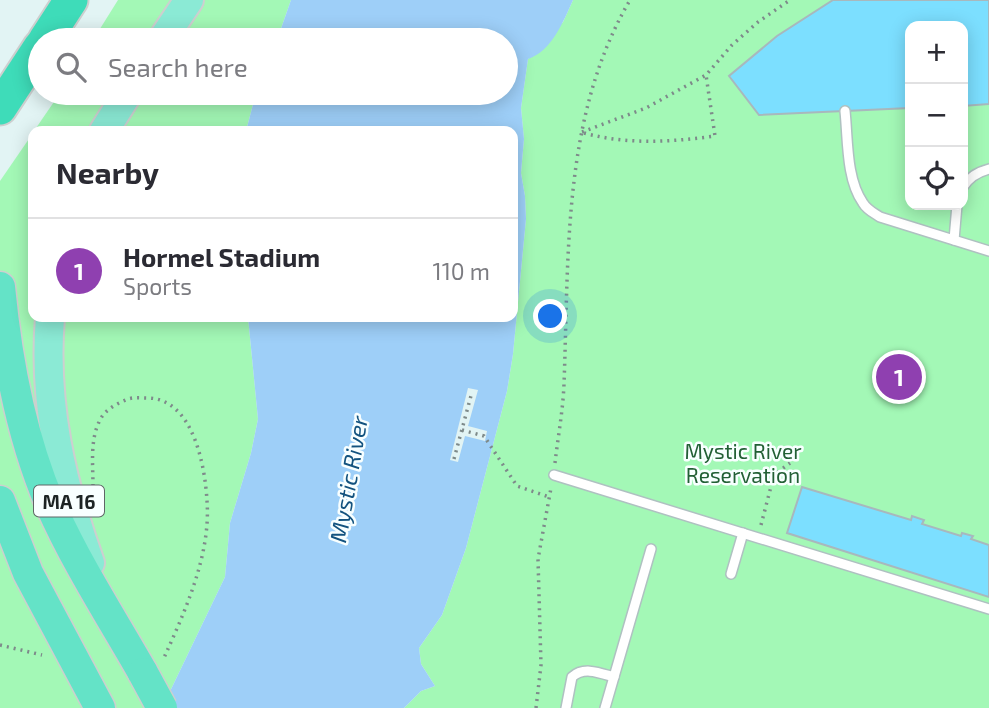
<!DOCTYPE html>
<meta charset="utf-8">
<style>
:root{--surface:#fff;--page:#f2f2f3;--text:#2b2b33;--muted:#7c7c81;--line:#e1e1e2;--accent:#8f40b0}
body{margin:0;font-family:"Exo 2",sans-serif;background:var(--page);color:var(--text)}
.controls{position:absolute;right:21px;top:21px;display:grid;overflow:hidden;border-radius:14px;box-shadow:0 4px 18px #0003}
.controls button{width:63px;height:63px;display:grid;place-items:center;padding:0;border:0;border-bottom:2px solid var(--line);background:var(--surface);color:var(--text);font:35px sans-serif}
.you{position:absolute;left:551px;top:317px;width:24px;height:24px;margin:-18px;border:5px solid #fff;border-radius:50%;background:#1a73e8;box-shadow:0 0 0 10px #1a73e833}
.badge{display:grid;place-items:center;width:46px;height:46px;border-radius:50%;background:var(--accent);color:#fff;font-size:23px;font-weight:700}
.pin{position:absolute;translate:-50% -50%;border:4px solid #fff;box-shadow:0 2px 7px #0006}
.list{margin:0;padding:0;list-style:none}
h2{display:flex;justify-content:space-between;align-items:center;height:91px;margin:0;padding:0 28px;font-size:30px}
h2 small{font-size:23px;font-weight:400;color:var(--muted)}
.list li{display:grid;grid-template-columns:46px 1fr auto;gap:21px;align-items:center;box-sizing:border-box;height:105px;padding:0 28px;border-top:2px solid var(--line)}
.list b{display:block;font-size:26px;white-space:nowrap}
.list p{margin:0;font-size:23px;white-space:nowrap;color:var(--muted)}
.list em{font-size:23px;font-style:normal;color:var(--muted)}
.icon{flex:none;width:38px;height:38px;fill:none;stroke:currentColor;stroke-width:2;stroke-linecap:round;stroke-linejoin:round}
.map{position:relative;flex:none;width:989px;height:708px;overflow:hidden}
.search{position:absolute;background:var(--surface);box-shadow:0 4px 18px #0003;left:28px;top:28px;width:490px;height:77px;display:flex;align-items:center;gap:18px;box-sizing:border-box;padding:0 24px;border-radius:38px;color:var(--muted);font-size:26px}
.panel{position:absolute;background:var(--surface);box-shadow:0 4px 18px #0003;left:28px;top:126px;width:490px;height:196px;border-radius:14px}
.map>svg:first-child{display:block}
.green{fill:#a3f8b6;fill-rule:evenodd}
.water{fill:#9ecff8}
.pier{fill:#e2f4f4}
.building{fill:#7cdfff;stroke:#a8b8bd;stroke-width:2}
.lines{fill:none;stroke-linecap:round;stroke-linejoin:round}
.service-casing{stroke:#afc1c1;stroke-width:12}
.primary-casing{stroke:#cdcfcf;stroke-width:32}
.trunk-casing{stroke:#cdcfcf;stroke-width:33}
.motorway-casing{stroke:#cdcfcf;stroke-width:37}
.path{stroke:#7e8a8a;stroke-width:3.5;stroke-dasharray:2 5;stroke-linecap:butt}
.service{stroke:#fff;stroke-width:9}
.primary{stroke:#8bead5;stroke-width:28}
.trunk{stroke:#64e3c7;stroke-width:30}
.motorway{stroke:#3edcb9;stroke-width:33}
.trunk-bridge-casing{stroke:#cdcfcf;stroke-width:33;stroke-linecap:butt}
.trunk-bridge{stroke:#64e3c7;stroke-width:30}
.labels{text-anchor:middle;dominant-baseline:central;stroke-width:5;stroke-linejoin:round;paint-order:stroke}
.shield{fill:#f8ffff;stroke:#5f6666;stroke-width:2}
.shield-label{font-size:19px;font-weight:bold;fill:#1d2424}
.park-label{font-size:21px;fill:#226035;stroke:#f8ffff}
.water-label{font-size:23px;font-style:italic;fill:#13537f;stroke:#f8ffff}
</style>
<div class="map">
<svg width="989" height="708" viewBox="0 0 989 708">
<rect width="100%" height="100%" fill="#e2f4f4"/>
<g class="green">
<path d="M118,0H291L277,40H93Z"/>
<path d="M573,0H989V708H404L421,691L435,686L421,664L419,648L442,615L466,548L507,391L513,354L526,219L525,196L521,173L524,139L521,108L528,59L563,22ZM910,26H963V205H910Z"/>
<path d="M60,93H256L246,131H34Z"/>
<path d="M33,133V317H248L258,419L251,453L230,523L225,577L162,708H0V181Z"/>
</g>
<path class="water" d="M291,0H573C563,22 552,51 528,59L521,108L524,139L521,173L525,196L526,219L513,354L507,391L466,548L442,615L419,648L421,664L435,686L421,691L404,708H162L225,577L230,523L251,453L258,419L248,317H513V131H246L256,93H506V40H277Z"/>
<path class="pier" d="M468,388L478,390L468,426L487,431L485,441L465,436L458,462L450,460Z"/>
<g class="building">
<path d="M833,0H989V104L963,106V26H910V108L759,115L729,76L777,36Z"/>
<path d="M802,487L911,520L912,516L924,520L922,524L961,536L962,533L973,536L971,539L989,545V597L787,533Z"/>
</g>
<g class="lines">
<g class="service-casing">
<g id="service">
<path d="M845,111C848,139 846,179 863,203C867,210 874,213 880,217L989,251"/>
<path d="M963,187C969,177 977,172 989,169"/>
<path d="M954,240L957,205"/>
<path d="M554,475L989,609"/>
<path d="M731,574L743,533"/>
<path d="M566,708L572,677C584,666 600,673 614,677"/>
<path d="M605,708L651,549"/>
</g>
</g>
<g class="primary-casing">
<g id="primary">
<path d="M162,40L189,0"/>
<path d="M104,131L128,93"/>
<path d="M50,317C43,403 61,482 90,563"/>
</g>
</g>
<g class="trunk-casing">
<g id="trunk">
<path d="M0,287C7,361 21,436 50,504C76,563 111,617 143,673"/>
<path d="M0,501L28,573L100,708"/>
</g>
</g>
<g class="motorway-casing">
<g id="motorway">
<path d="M45,40L71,0"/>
<path d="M0,108L40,47"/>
</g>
</g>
<g class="path">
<path d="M582,132L646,108L706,75L732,45L758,22L790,0"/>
<path d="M584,133C628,145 671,142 715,136L706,75"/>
<path d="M462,430L484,436L517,486L549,497"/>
<path d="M454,459L472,392"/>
<path d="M555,463C558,437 563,410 564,384C569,254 562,116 630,0"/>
<path d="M93,486C93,465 90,441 99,422C104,410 116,404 128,399C134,397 142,398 149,398C193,400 205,465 207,501C211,555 185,611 163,660"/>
<path d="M761,525L774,475L790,463"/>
<path d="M0,645L42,655"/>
<path d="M536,708L541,665L538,559L551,488"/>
</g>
<use href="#service" class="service"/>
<use href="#primary" class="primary"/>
<use href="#trunk" class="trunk"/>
<use href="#motorway" class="motorway"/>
<g class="trunk-bridge-casing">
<path id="trunk-bridge" d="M143,673L162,708"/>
</g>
<use href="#trunk-bridge" class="trunk-bridge"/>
</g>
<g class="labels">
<rect class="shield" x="34" y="485.5" width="70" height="31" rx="5"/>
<g class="shield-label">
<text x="69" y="501">MA 16</text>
</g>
<g class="park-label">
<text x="743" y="450">Mystic River<tspan x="743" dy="24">Reservation</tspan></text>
</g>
<g class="water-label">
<text transform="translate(348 479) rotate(-80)">Mystic River</text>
</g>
</g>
</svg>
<div class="controls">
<button>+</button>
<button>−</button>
<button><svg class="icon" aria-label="locate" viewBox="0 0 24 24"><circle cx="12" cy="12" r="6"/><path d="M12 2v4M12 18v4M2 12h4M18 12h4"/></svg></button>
</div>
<div class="you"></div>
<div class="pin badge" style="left:899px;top:377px">1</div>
<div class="search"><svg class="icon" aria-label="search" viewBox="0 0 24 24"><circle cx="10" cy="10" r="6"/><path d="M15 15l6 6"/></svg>Search here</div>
<section class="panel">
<h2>Nearby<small></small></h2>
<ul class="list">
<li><span class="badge">1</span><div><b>Hormel Stadium</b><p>Sports</p></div><em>110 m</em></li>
</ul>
</section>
</div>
